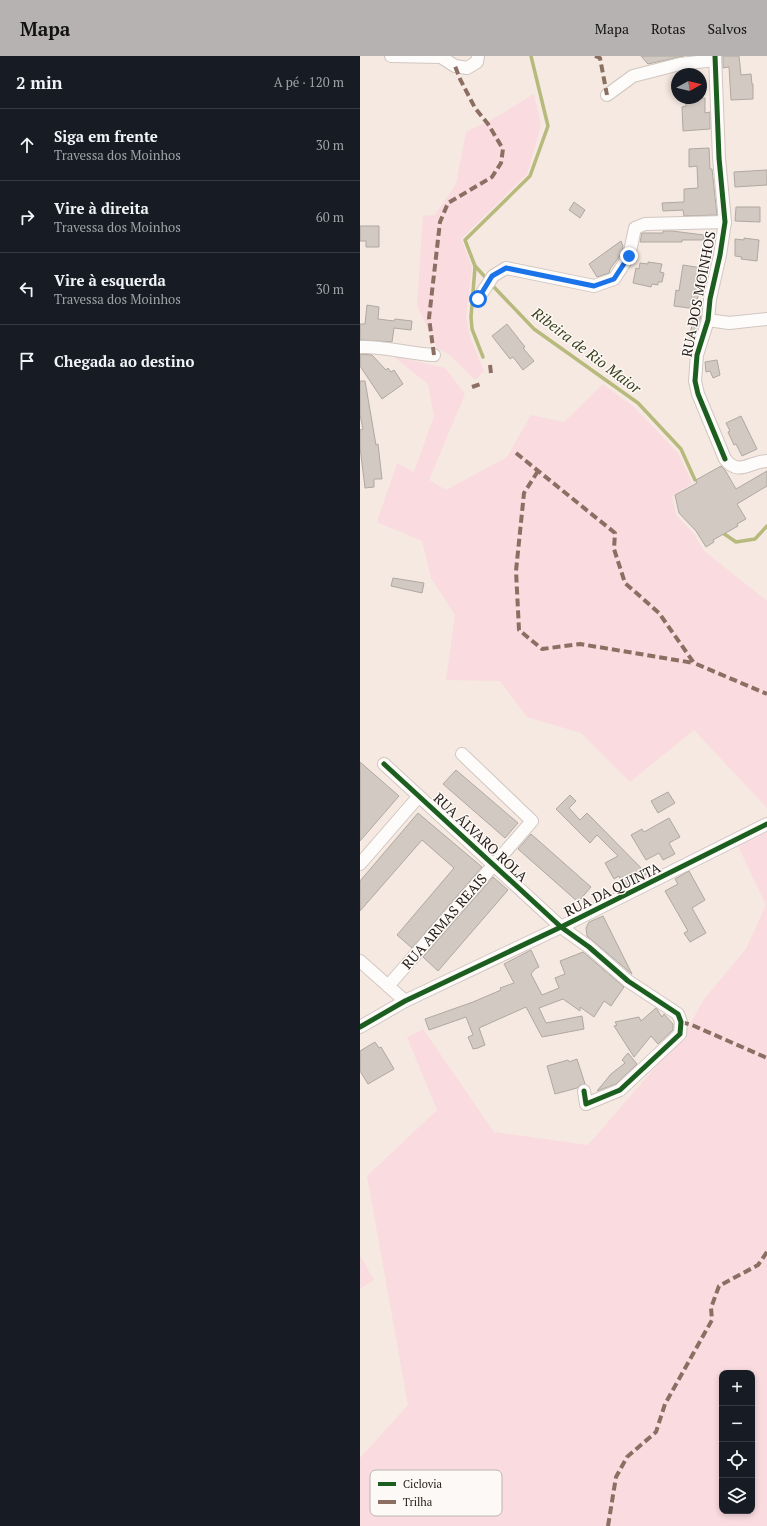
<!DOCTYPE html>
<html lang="pt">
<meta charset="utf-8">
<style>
:root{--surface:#171b24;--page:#242831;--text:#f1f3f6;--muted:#9ea1a6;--line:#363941;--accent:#b5b2b1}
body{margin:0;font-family:"PT Serif",serif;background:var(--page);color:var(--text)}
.controls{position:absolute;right:12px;bottom:12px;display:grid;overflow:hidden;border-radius:8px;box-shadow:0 2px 6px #0003}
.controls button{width:36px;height:36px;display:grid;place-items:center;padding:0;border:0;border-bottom:1px solid var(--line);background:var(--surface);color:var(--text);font:20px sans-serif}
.compass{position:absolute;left:311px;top:12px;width:36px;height:36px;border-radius:50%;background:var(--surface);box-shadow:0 2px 6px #0003;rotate:82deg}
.stop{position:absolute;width:12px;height:12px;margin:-9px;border:3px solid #1a73e8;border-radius:50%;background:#fff}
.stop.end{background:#1a73e8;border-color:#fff;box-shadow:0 1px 4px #0008}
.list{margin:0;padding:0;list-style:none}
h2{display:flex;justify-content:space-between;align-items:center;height:52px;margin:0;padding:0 16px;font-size:17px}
h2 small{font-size:13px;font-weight:400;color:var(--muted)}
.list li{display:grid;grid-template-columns:26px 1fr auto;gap:12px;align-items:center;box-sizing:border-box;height:72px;padding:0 16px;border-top:1px solid var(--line)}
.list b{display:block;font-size:15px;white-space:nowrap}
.list p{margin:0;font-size:13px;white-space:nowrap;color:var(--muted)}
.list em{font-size:13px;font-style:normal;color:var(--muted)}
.icon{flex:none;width:22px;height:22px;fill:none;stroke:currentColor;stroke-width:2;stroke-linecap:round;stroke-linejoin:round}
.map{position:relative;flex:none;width:407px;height:1470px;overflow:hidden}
header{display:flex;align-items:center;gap:24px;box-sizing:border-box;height:56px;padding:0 20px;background:var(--accent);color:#111}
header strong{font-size:19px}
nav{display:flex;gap:22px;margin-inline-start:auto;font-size:14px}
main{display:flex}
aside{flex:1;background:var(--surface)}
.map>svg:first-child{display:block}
.green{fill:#fadbdf;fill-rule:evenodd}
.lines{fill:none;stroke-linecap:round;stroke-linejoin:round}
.stream{stroke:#b7ba7c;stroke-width:3.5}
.building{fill:#d1c9c2;stroke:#b0a9a1}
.minor-casing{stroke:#d1c7c1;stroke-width:14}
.minor{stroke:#fefcfa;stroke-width:12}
.quiet{stroke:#8d6e63;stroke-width:4;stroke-dasharray:8 4;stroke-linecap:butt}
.cycleway-casing{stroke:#fdf9f6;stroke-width:8}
.cycleway{stroke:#1b5e20;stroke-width:5}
.route{stroke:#1a73e8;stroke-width:5}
.labels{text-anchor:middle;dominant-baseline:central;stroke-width:3;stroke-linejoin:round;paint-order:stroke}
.street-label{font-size:14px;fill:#211a15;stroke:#fdf9f6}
.water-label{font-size:15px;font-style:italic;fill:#3a3e1a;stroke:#fdf9f6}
.key{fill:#fdf9f6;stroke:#bbb6b2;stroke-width:1}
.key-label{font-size:11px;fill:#211a15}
</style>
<header>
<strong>Mapa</strong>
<nav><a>Mapa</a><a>Rotas</a><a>Salvos</a></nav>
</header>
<main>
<aside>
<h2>2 min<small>A pé · 120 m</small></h2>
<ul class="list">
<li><svg class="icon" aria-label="ahead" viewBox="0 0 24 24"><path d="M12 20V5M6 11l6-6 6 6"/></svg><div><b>Siga em frente</b><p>Travessa dos Moinhos</p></div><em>30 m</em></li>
<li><svg class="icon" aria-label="right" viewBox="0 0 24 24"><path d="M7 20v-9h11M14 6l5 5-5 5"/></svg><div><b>Vire à direita</b><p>Travessa dos Moinhos</p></div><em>60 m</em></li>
<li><svg class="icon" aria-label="left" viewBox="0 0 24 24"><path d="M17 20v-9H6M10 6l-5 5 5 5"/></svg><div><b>Vire à esquerda</b><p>Travessa dos Moinhos</p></div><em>30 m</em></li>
<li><svg class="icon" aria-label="arrive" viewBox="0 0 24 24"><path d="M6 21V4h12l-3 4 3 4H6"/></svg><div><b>Chegada ao destino</b></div></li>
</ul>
</aside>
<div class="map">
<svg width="407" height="1470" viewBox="0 0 407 1470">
<rect width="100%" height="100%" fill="#f5e9e1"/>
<g class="green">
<path d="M174,38L181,70L167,118L101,183L112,211L106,260L110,281L124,315L115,324L91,300L77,292L57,249L63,160L75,159L96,128L106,76L133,63Z"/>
<path d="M33,300L85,312L105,338L69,424L86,434L147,401L171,359L204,366L243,328L275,352L318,397L332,427L312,440L316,459L335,479L344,495L407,545V752L334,674L270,726L221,677L167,661L140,625L86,624L95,559L71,522L62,485L17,466L37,407L54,416L74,360L68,328Z"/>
<path d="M407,776V1470H0V1402L48,1349L7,1120L77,1054L47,981L63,973L134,1076L228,1089L326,976L344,943L386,893L406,849L378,790ZM362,1317H392V1455H362Z"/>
<path d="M0,1199L14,1224L0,1233Z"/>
</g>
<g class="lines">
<g class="stream">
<path d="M115,211L111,261L112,273L123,301"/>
<path d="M127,223L115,210L105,184L170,120L188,70L171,0"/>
<path d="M131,228L174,273L278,347L321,393L335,424"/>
<path d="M363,477L376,486L395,483L407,470"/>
</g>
</g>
<g class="building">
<path d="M281,0H324L288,8Z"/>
<path d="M363,0H379L381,19L391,18L392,28H393V43L371,44L369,11L363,12Z"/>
<path d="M326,42H345V57L350,56V73L323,75L322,51L326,50Z"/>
<path d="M349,92L350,113H352L357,159L324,160L323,154L303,155L302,147L324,146V133L338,132L337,110L329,111V93Z"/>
<path d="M407,114V129L375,131L374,116Z"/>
<path d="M214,146L225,154L220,162L209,154Z"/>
<path d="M376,151H400V166L375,165Z"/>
<path d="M0,170H19V191H6V185H0Z"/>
<path d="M303,175H312L344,179V184H322V186H280L282,177H303Z"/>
<path d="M384,182L399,184L397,205L381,203L382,201L375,200V183L384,184Z"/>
<path d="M261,185L263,190L262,197L250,213L249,217L237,221L229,208Z"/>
<path d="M288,206L302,208L300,216L304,217L302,226H298V229L292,228L291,231L273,227L276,212L279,213L280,207L288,208Z"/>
<path d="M323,209L342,212L336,253L314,250L316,234L319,235Z"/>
<path d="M7,249L19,251L18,263L34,265L35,263L52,265L51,274L34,272L32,286L0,284V268H5Z"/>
<path d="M334,258L341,260L334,285L329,284Z"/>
<path d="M147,268L165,291L163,292L174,305L163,314L153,301L150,303L132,280Z"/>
<path d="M0,298L12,299L26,314L28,312L31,316L34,314L43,328L22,343L0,310Z"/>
<path d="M357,304L360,319L353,322L350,315L346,316L345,306Z"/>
<path d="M0,325H5L16,389L18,388L22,423H14V431L5,432L0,391V374L3,373L0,359Z"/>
<path d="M381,360L397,393L382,400L376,388L374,389L368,376L370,375L366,367Z"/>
<path d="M361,410L365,414L376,433L407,415V430L377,448L386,463L377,468L378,470L353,484L354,486L346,491L336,475L319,457L315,439L337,427L336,424Z"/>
<path d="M33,522L64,527L62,537L31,530Z"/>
<path d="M0,706L39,740L0,785Z"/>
<path d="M96,714L158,767L145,782L83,728Z"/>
<path d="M308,736L315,747L298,757L291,745Z"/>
<path d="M210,739L216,745L209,752L220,764L227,757L287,818L264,831L259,820L254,823L245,807L258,800L237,779L230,787L196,753Z"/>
<path d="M58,757L122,811L52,892L37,879L94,812L62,784L0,855V825Z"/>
<path d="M309,762L320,781L309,787L315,798L303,804L299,797L286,804L271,779L282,773L284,776Z"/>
<path d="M171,778L231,831L218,846L158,793Z"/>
<path d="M329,815L345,844L332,852L346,877L330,886L324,877L328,875L305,835L318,828L315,823Z"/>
<path d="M133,821L148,834L78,915L63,901Z"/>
<path d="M243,860L272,918L227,880L226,872L229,866Z"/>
<path d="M171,894L179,911L175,913L171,918L182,939L199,932L195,922L205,918L200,905L223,896L264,931L251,950L244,945L234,961L220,951V955L203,943L179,952L186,967L222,960L224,973L182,981L166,951L119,972L125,989L118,992L113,993L108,981L113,979L106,961L69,974L65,963L113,946L141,934L140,932L154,927L144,908Z"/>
<path d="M296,952L302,961L304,958L313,968V974L298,988L291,980L274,1001L254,970L257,969L255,966L279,961L281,965Z"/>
<path d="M15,986L19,992L21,991L34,1013L8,1028L0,1015V995Z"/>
<path d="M268,997L277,1008L256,1028L237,1035L251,1018L265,1007L262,1004Z"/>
<path d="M217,1003L225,1028L220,1029L217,1032L195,1038L187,1010L208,1004L209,1006Z"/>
</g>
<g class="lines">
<g class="minor-casing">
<g id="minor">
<path d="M31,0L81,1L95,10L107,12L117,6L118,0"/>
<path d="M355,0L359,102L365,166L360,199L350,243L348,264L337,299L335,325L338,338L365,403C379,421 390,405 407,405"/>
<path d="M247,39L273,20L320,8L355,4"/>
<path d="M118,243L133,220L146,212L234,230L254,223L269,200L275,172L285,168L365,166"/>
<path d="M348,264L369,267L407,263"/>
<path d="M0,291C25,290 49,298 74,299"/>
<path d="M24,708L201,871L229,891L268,925L318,958L321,966L320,978L260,1034L226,1048L224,1035"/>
<path d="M0,808L59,740"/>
<path d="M0,905L45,945"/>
<path d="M28,930L172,765L102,698"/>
<path d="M0,971L45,945L201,871L407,768"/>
</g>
</g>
<use href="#minor" class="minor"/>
<g class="quiet">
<path d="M235,0L240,2L247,39"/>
<path d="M74,299L69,262L80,166L88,147L132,121L141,107L143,93L128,68L115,52L100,23L95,10"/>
<path d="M130,309L131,317"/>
<path d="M112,331L123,327"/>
<path d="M156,397L255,477L254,493L265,527L299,557L334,607L407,638"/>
<path d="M178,415L164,437L156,515L159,574L182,593L220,588L334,607"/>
<path d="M321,966L332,969L407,1002"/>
<path d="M248,1470L256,1421L267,1401L296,1376L305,1348L352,1264L351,1252L359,1230L398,1209L407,1196"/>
</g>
<g class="cycleway-casing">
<g id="cycleway">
<path d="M355,0L359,102L365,166L360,199L350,243L348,264L337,299L335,325L338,338L365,403"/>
<path d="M24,708L201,871L229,891L268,925L318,958L321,966L320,978L260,1034L226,1048L224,1035"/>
<path d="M0,971L45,945L201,871L407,768"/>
</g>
</g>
<use href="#cycleway" class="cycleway"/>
</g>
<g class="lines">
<path class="route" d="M118,243L132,220L146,212L234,230L254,223L269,200"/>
</g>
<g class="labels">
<g class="street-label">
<text transform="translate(338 238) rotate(-79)">RUA DOS MOINHOS</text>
<text transform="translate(121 781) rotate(43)">RUA ÁLVARO ROLA</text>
<text transform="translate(252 833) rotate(-26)">RUA DA QUINTA</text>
<text transform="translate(84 865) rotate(-49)">RUA ARMAS REAIS</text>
</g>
<g class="water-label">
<text transform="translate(227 294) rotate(37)">Ribeira de Rio Maior</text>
</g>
</g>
<rect x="10" y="1414" width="132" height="46" rx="6" class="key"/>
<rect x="18" y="1426" width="18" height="4" fill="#1b5e20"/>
<rect x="18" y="1444" width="18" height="4" fill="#8d6e63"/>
<g class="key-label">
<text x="43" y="1432">Ciclovia</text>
<text x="43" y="1450">Trilha</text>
</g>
</svg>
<div class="controls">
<button>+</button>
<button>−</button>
<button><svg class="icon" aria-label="locate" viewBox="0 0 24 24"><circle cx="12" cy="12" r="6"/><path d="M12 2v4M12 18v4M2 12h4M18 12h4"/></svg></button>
<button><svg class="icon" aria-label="layers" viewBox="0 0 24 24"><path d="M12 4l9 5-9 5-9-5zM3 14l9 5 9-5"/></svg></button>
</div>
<svg class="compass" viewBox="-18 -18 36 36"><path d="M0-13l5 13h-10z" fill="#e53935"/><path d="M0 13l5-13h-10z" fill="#9ea1a6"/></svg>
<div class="stop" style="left:118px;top:243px"></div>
<div class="stop end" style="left:269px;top:200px"></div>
</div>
</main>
